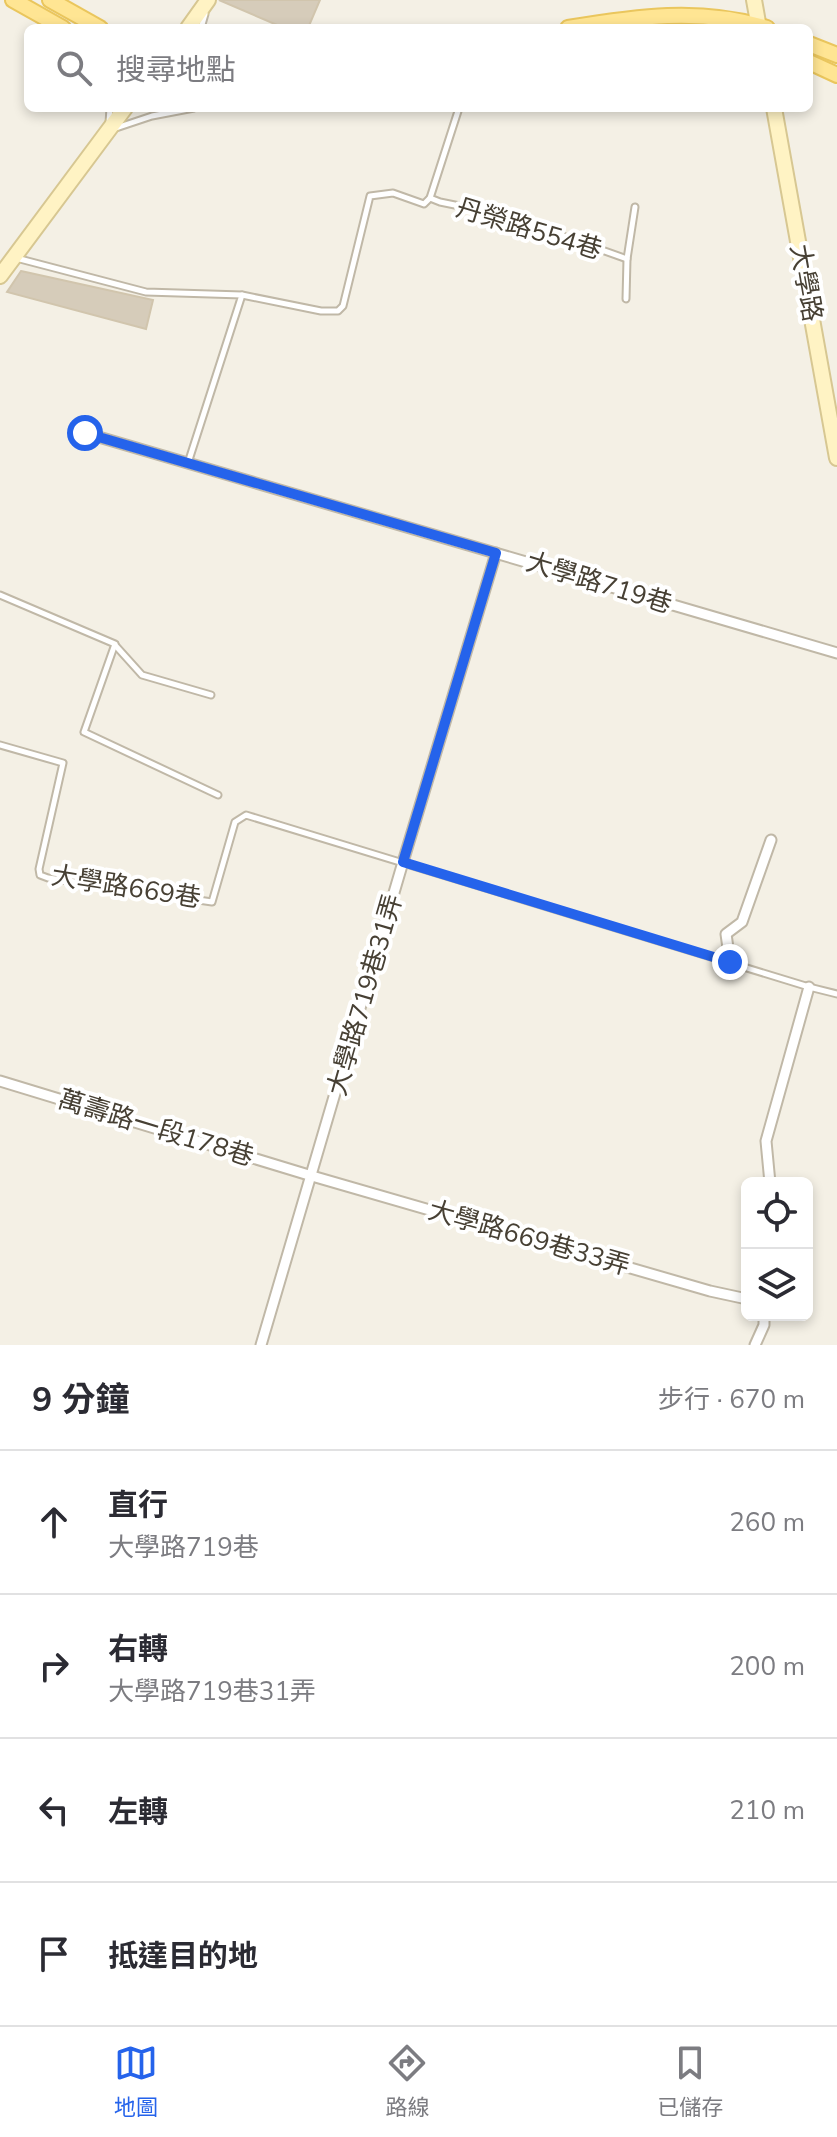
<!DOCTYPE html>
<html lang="zh-TW">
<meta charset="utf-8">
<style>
:root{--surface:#fff;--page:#f2f2f3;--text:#2b2b33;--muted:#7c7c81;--line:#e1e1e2;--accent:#2563eb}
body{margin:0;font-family:"Nunito Sans","Noto Sans TC",sans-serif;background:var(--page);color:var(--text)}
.controls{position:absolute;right:24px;bottom:24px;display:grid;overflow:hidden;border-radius:12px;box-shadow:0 4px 12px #0003}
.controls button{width:72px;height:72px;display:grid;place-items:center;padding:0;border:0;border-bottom:2px solid var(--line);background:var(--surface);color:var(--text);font:40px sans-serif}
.stop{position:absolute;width:24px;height:24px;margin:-18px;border:6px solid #2563eb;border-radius:50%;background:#fff}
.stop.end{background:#2563eb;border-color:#fff;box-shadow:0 2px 8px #0008}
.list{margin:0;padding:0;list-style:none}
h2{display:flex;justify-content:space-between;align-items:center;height:104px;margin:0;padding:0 32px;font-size:34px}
h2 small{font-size:26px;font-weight:400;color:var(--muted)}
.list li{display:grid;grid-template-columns:52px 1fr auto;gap:24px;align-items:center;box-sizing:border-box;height:144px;padding:0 32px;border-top:2px solid var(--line)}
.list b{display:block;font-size:30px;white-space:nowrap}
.list p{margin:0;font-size:26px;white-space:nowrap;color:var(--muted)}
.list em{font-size:26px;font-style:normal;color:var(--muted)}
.icon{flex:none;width:44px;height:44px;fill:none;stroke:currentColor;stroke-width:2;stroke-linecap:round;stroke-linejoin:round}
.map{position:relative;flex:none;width:837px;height:1345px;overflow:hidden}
.search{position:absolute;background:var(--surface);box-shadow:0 4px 12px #0003;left:24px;right:24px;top:24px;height:88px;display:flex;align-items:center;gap:20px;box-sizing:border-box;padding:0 28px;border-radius:12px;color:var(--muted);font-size:30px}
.sheet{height:680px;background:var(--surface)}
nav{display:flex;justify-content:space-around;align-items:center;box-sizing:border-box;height:112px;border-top:2px solid var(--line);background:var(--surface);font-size:22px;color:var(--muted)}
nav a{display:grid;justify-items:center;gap:4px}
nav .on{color:var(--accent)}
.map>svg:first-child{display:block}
.building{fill:#d6ccba;stroke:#d1c5ad;stroke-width:2}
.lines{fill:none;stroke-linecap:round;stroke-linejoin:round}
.lane-casing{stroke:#c0b8a7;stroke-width:9}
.street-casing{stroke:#c0b8a7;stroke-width:13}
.secondary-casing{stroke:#d7c792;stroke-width:18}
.primary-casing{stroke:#eac65d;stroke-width:18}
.lane{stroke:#fff;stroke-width:5}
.street{stroke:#fff;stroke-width:9}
.secondary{stroke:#fff3c4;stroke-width:14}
.primary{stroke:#ffe593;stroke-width:14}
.route{stroke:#2563eb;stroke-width:10}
.labels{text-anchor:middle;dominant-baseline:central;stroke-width:8;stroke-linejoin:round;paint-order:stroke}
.street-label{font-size:26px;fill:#474034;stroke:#fff}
</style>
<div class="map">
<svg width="837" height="1345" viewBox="0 0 837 1345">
<rect width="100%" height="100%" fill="#f4f0e5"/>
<g class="building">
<path d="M219,0H320L308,28H284Z"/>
<path d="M21,271L153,300L146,329L7,292Z"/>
</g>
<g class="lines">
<g class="lane-casing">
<g id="lane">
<path d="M201,28L205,14"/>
<path d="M459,108L430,198L440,202L504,215L627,259"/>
<path d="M109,123L110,108"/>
<path d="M113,129L152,116L194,108"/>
<path d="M16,258L146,292L242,295L188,463"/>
<path d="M242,295L321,311H338L343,306L370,196L393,193L424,204L430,198"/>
<path d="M626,299L627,259L635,207"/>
<path d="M0,595L115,644L84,732L218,795"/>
<path d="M115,645L142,675L211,695"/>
<path d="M0,745L63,763L39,869L40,875L48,878L212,902L235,822L246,815L809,987L837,994"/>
</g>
</g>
<g class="street-casing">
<g id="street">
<path d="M85,433L837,653"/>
<path d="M730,962L726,934L742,922L771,840"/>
<path d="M0,1081L312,1176L710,1291L747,1299"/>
<path d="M770,1183L766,1141L809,987"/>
<path d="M261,1345L403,862L496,553"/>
<path d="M755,1345L764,1325V1315"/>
</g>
</g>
<g class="secondary-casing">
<g id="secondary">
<path d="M754,0L759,28"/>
<path d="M188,28L208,0"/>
<path d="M774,108L837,458"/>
<path d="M0,276L125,108"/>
</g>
</g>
<g class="primary-casing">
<g id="primary">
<path d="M13,0L63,28"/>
<path d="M50,0L100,28"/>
<path d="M568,28C635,17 700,7 767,28"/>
<path d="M809,44L837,55"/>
<path d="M809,62L837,75"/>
</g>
</g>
<use href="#lane" class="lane"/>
<use href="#street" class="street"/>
<use href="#secondary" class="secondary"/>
<use href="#primary" class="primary"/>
</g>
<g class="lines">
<path class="route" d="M85,433L496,553L403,862L730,962"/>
</g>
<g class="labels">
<g class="street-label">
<text transform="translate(529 229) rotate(17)">丹榮路554巷</text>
<text transform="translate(806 283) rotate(80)">大學路</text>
<text transform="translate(599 583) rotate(17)">大學路719巷</text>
<text transform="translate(126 887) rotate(9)">大學路669巷</text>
<text transform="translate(365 995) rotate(-74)">大學路719巷31弄</text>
<text transform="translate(156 1128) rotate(17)">萬壽路一段178巷</text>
<text transform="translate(529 1238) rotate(16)">大學路669巷33弄</text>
</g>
</g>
</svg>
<div class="controls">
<button><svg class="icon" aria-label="locate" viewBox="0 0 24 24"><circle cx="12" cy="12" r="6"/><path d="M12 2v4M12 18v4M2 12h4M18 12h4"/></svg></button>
<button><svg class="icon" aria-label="layers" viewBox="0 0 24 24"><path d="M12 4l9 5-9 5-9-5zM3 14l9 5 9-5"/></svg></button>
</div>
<div class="stop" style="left:85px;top:433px"></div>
<div class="stop end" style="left:730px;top:962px"></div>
<div class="search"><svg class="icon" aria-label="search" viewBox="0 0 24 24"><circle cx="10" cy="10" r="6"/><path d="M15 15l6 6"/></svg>搜尋地點</div>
</div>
<section class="sheet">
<h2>9 分鐘<small>步行 · 670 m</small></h2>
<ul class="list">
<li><svg class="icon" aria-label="ahead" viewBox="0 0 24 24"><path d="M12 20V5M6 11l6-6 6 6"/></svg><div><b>直行</b><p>大學路719巷</p></div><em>260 m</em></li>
<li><svg class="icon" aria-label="right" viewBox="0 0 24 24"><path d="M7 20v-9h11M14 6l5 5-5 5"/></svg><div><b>右轉</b><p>大學路719巷31弄</p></div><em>200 m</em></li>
<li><svg class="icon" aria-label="left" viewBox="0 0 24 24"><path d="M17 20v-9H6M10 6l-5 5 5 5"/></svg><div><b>左轉</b></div><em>210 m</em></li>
<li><svg class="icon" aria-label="arrive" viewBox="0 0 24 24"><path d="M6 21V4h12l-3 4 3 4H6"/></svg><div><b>抵達目的地</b></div></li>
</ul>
</section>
<nav>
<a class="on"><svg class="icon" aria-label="map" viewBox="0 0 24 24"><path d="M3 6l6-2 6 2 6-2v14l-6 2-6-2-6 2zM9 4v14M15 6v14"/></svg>地圖</a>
<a><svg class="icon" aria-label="directions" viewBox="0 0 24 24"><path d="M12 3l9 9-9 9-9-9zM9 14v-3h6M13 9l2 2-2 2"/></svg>路線</a>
<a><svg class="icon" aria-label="saved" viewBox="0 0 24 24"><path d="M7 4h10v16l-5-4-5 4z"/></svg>已儲存</a>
</nav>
